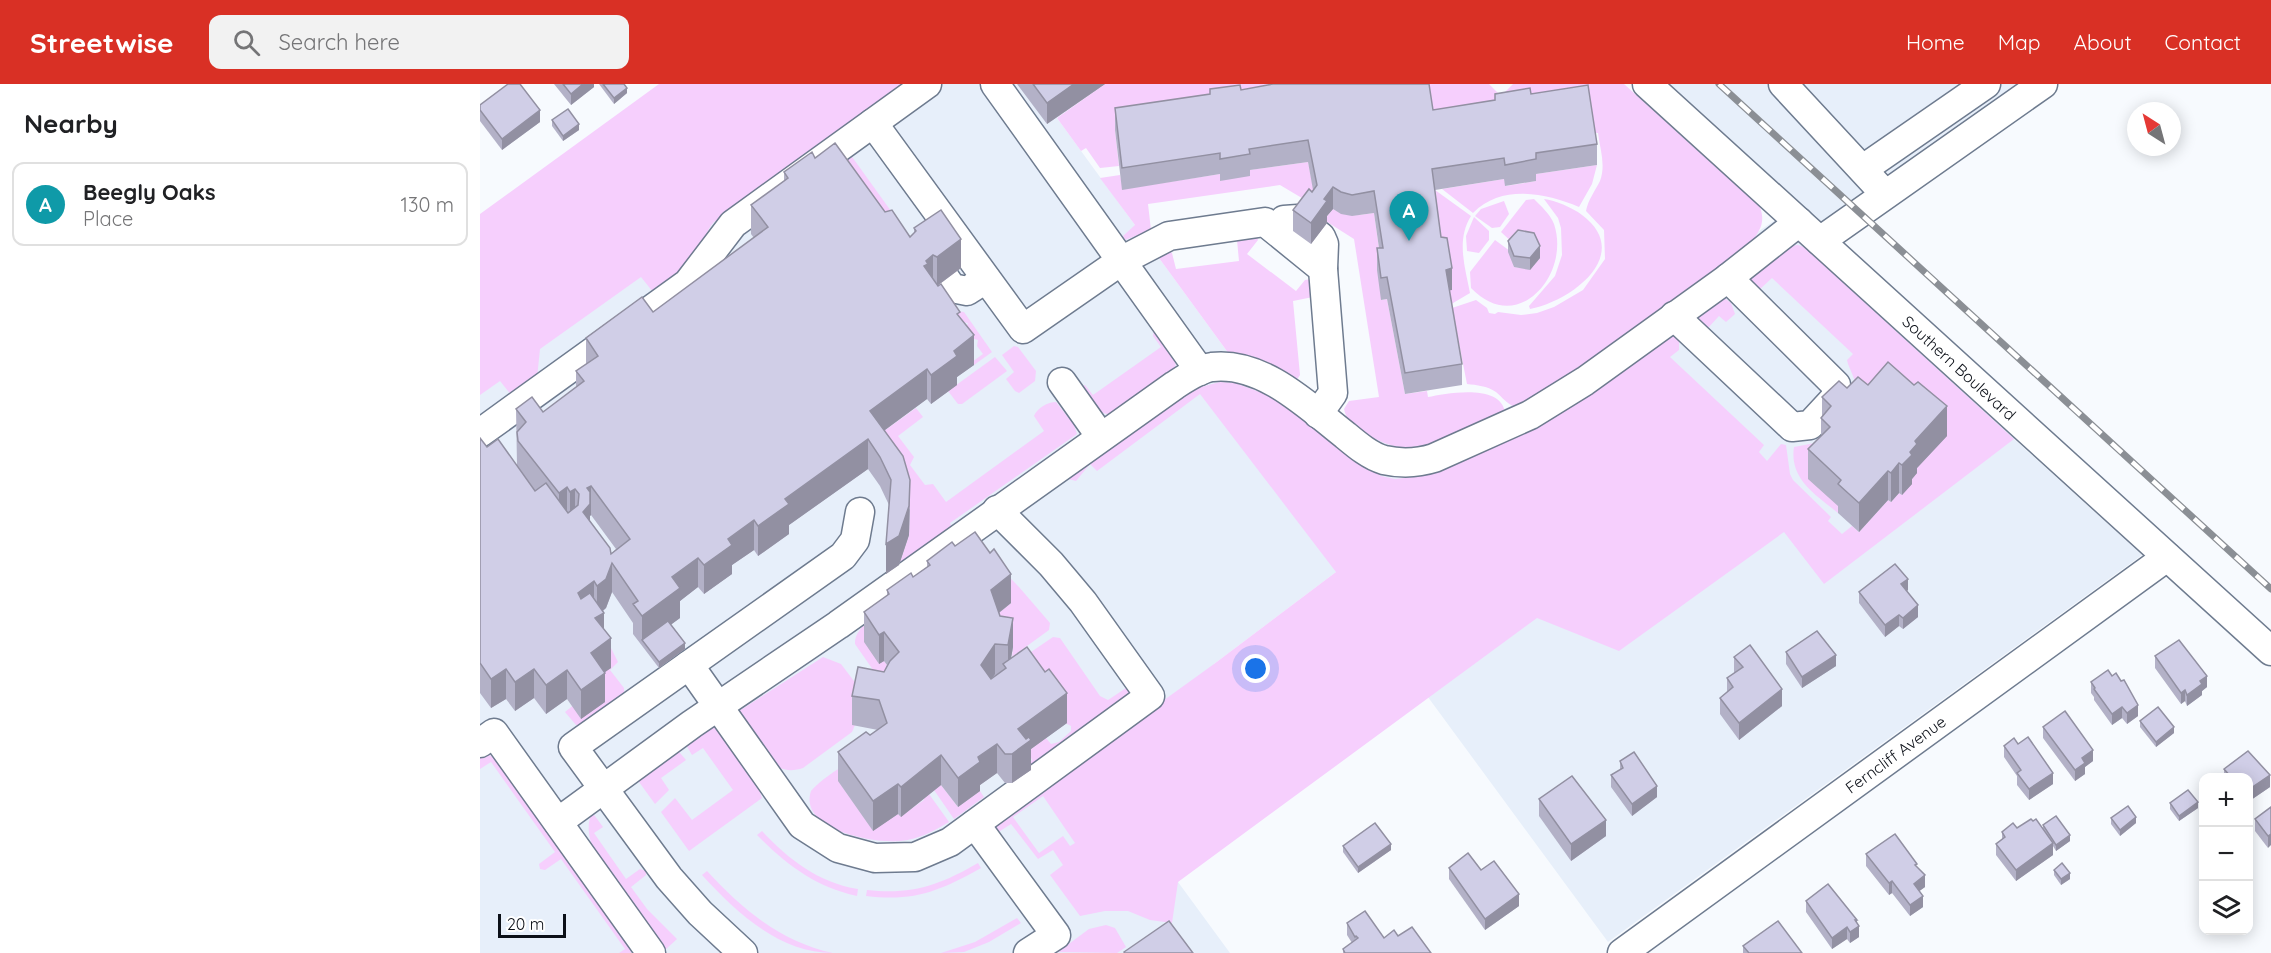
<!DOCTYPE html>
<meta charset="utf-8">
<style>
:root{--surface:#fff;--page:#f2f2f2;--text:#202124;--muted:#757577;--line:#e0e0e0;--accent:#d93025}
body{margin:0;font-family:Quicksand,sans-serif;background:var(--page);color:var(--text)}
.controls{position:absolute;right:18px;bottom:18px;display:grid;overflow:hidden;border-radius:12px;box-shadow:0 3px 15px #0003}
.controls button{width:54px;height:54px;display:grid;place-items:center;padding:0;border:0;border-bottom:2px solid var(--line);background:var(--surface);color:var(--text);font:30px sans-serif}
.compass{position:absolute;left:1647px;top:18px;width:54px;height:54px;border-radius:50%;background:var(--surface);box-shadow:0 3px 15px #0003;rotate:324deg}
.scale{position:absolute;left:18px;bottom:15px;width:68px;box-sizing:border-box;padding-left:6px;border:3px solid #0c1018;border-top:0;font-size:16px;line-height:21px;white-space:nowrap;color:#0c1018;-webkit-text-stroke:4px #fff;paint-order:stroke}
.you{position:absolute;left:776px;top:585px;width:21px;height:21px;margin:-15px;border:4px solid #fff;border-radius:50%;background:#1a73e8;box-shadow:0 0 0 9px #1a73e833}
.badge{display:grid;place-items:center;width:39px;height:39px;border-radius:50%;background:var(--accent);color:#fff;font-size:20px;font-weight:700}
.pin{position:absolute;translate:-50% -50px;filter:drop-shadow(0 2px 3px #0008)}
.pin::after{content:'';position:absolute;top:32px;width:21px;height:18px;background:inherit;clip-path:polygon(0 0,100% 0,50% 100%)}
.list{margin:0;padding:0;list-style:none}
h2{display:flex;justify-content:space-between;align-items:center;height:78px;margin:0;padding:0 24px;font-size:26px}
h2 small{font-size:20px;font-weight:400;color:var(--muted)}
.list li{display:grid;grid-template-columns:39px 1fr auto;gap:18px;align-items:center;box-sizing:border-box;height:84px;margin:0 12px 12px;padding:0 12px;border:2px solid var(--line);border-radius:12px}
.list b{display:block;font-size:22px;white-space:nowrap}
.list p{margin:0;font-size:20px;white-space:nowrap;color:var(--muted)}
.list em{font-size:20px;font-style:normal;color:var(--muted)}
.icon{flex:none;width:33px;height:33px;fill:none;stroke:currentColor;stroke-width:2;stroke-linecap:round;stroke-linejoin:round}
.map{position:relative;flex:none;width:1791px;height:869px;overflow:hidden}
header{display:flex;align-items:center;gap:36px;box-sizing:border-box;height:84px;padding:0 30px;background:var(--accent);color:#fff}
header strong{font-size:28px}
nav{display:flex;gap:33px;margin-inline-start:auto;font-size:21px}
.search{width:420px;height:54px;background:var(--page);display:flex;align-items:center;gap:15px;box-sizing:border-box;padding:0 21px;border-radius:12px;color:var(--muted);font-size:22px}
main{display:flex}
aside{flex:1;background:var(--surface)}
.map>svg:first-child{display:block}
.built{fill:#e7effa}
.green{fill:#f6cffd;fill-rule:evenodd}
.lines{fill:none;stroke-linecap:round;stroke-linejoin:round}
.minor-casing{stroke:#6e7b8f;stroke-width:31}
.minor{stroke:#fff;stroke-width:28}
.rail-casing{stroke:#8b8f95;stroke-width:7}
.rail{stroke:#fff;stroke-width:4.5;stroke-dasharray:14;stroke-linecap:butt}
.wall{fill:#b3b1c7;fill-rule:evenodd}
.shaded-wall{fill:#9290a2}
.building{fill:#d0cee7;stroke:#9290a2;stroke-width:1.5;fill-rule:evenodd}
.labels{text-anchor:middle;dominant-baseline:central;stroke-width:6;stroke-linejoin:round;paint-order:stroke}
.street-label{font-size:16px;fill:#0c1018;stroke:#fff}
</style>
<header>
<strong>Streetwise</strong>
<div class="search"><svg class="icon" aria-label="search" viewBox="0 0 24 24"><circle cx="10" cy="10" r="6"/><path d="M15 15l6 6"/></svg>Search here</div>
<nav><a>Home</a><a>Map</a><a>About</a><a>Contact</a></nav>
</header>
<main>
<aside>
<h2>Nearby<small></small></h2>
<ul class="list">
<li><span class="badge" style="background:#0f9aa8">A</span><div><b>Beegly Oaks</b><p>Place</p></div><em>130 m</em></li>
</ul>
</aside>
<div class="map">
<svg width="1791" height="869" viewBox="0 0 1791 869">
<rect width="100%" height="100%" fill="#f7fafe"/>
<path class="built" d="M417,0H625L577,34L749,270L887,348L976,349L1073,301L1273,151L1307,128L1167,0H1537L1330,148L1547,344L1534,355L1662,471L1128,858L856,488L734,580L698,798L750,869H0V301Z"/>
<g class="green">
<path d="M179,0H425L234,138C227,145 226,153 221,162C210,180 190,196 173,208L161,193L60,265L57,294L32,312L20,297L0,311V130Z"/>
<path d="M625,0H831L635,46L639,82L620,84L606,64L601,67L577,34Z"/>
<path d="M945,0H1009L1021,12L1033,0H1144L1280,123C1286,140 1279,146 1271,160L1075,302L1035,323C1027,320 1022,313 1016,308C1007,302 997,301 987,300L972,224L996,216L1007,224L1009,229L1015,230L1018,228L1041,231L1057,229L1074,223L1103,206L1125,175L1124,146L1106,127C1108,116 1115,107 1120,97C1126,81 1120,65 1118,49L953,47Z"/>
<path d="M370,70L421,141L345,87Z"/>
<path d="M828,78L837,123L800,101L668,120L671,146L645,156L643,152L655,141L620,94L640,91L643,105L740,90V97L769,86Z"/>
<path d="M1117,81L1112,100L1099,123C1065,109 1022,100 993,129L962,105L1024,95L1026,102L1056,97V90Z"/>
<path d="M955,106L991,132C976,156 985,183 990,209L968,222L952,107Z"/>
<path d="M1054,115C1061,122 1070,130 1074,140C1091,190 1038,253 991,204L990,188L1015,156L1030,167L1034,183L1050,185L1060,174L1035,161L1021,148L1046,116Z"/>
<path d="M1064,115C1075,116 1093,124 1102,131C1154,170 1092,217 1050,225L1049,222L1075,192L1082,171L1081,144L1078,134Z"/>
<path d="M1024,117L1029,130L1020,143L1012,144L995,132L1001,125Z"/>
<path d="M853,125C867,134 878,131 894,129L902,185L901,216L907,215L925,310L947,307L948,313C967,309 1022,299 1025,329C998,341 943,370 914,362C905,360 896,355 888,351C877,346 866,337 864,325L869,317L899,313L874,155L844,136Z"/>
<path d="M994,133L1009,147V156L999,169L987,167L986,152Z"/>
<path d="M777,153L778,156L767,170L816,207L825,196L831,195L833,213L813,217L820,291L814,300L749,270L679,174L664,180L689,167L692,169L696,185L759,177L757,156Z"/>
<path d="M1318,161L1324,163L1534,355L1344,500L1304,448L1139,567L1057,534L698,798L692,839L670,836L648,827H625L600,832L570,791L583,781L573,766L558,775L531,740L517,749L515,746V738L734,580L856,488L720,310L617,387L610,380L596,397L588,395L703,312L717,304L740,298L755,299L788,311L807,324L860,365L901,392L915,395L934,393L974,378L1192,251L1199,255V266L1190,273L1284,361L1279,368L1287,377L1301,360L1306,361L1310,390L1313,396L1351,433L1348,437L1362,450L1372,442L1379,448L1408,416L1411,418L1419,409L1422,411L1368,280L1367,276L1373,270L1292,194L1278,207L1265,199L1310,162ZM563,712L595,759L590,762L583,752L559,769L533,733Z"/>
<path d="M1243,213L1251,219L1255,230L1246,238L1239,232L1227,245L1218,244L1215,230Z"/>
<path d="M476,227L484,228L512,268L494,281L492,278L503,270L497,262L498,256L491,254L485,246L488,239L474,237Z"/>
<path d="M674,246L696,275L695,287L633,330C616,332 609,315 600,303L605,301L613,311L681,263L673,252Z"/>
<path d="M534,262L538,263L556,287L555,297L539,309L535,307L526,295L534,288L522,271Z"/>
<path d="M515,273L527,287L482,320H478L468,307Z"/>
<path d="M576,318L594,341L597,350L470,439L472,444L419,481L429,451L430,425L390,357L436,324L443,333L418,352L434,373L430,381L445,401L453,400L466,418L564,347L554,332C557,324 568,318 576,318Z"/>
<path d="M1345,345L1361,425L1358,429C1336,411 1309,395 1314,363L1335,359Z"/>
<path d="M506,469L539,503L570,539L569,546L532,573L533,564L511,535L531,519Z"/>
<path d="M418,516L404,577L419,597L398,593L375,560C374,541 404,527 418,516Z"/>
<path d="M573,553L580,554L620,612L628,616L646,604L651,609L551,686L549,680L552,676L548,667L566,654L571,660L579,658L591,647V642L509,601L515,590L552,573L551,568Z"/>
<path d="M128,558L138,578L130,586L144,604V608L99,641H96L85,628C108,612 118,583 128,558Z"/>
<path d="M343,573L361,580L377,601L375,641L372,648L323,684C314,687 306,687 298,683L261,634L259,627Z"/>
<path d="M234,642L279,705L282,714L209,767L181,728L195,714L212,736L253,706L223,664L212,671L203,656Z"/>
<path d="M397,645L399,646L407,668L390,681L386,677L359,698L393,746L418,730L421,732L444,716V713L449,710L469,738C454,747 439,755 421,757C395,760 318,746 331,707C351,684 385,676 397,645Z"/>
<path d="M194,662L206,676L181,694L189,706L175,720L154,691Z"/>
<path d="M9,671L13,673L150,861L151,869H139L145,865L81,775L65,786L60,785L59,780L75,768L11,678L0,685V673Z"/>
<path d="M461,701L478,723L500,707L504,713L474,735L454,706Z"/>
<path d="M112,728L123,743L114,749L146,795L160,785L166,787V791L151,803L167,825L197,855L185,866L117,773C110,759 105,743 112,728Z"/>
<path d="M282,747C308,775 339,799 378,805L377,812C334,802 307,781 277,751Z"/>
<path d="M498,779L501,784C460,807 434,818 386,812L387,806C432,811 460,801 498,779Z"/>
<path d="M227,787C262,825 301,858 353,869C299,869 256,828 222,791Z"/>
<path d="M537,834L541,839L509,858L484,868L461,869L495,858Z"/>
<path d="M626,841L635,844L646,863L637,869L578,868L609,845Z"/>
</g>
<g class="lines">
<g class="minor-casing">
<g id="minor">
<path d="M515,0L720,287"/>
<path id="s1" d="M1167,0L1791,567"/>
<path d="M1303,0L1405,110"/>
<path d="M393,39L543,245L641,177L689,152L785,138L843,185L853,309L838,330"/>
<path d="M1383,85L1506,0"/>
<path d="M804,136L818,135L841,153L844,160L843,185"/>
<path d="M1340,157L1563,0"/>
<path d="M445,165L472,204L487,207L506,195"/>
<path d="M1194,232L1312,343L1330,341L1356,313V301L1248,194"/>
<path d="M582,298L621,353"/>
<path d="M0,349L208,199L253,140L447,0"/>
<path d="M209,581L322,741L358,764L395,774L435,773L470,758L670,612L603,518L571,480L517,426"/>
<path d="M0,659L14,649L171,869"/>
<path d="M78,738L212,640L358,541L695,301C706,294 719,285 732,283C783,277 829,323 865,351C877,361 890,372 904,376C922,380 938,379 954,374L1050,331L1105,297L1248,194L1319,138"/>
<path d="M495,740L576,851L548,869"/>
<path d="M263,869L220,829L189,794L93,663L363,472L375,456L380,428"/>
<path id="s2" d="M1142,869L1687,473"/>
</g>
</g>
<use href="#minor" class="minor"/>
<g class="rail-casing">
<path id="rail" d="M1239,0L1791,505"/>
</g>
<use href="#rail" class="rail"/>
</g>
<g class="wall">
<path d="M74,0H114V3L91,21Z"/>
<path d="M119,0H144L147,9L134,20Z"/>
<path d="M537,0H625L567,40Z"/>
<path d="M1051,10L1117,60V81L1056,90V97L1025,102L1024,95L955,106L961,153L972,206H969L982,280V301L925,310L907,215L901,216L897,186V164H899L894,129L872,132L861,130L853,125L847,132V139L831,160L813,147V126L833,106L828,78L770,86V92L740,97V90L642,106L635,46V24L953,26Z"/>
<path d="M0,21L60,38L22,66L0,37Z"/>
<path d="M72,36L99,46L83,57L72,42Z"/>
<path d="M335,74L405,128L430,153L434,149V144L481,184L457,202L480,234L494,281L477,293V301L451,320L447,315L405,346L430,426L429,451L419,481L406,490L409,421L400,402L388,385L309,441V450L278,472L274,466L252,481V490L224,510L218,503L200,517V534L190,541L205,565L179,584L153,550V539L132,508L126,524L123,527L124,546L131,584L124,588L125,618L101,635L87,615L66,630L54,614L35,627L26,615L11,624L0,609V354L7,363L37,381L36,325L63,328L96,303V287L106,281V254L173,228L274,154L271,150V121L304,97V88ZM111,431L136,465L131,470L110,437V432Z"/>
<path d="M1028,157L1060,174L1050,186L1034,183L1028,168Z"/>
<path d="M1367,304L1467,352L1437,384V389L1432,395V400L1422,411L1419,409L1411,418L1408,416L1379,448L1358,429V422L1328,395V365L1341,352V334L1342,333V313Z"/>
<path d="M447,477L531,519L519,529L533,563L531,574L587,639L551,665V686L532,699H525L517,689L500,701V707L478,723L461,701L421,733L418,730L393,747L358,697V668L390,651L398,646L372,641V612L404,588L407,581L404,577L399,580L384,558V528L407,512V506L433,493L447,483Z"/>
<path d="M1428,506L1427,507L1438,533L1423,545L1419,542L1405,553L1379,519V508Z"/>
<path d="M1306,568L1356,582L1322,604L1306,580Z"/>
<path d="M1675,572L1727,603L1722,607V611L1707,622L1705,617L1701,620L1675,584Z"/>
<path d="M1254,573L1302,622L1259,656L1240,630V614L1247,608V594L1254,590Z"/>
<path d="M1611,598L1658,632L1647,640L1642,634L1632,641L1614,616V613L1611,609Z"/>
<path d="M1660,637L1694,649L1676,663L1660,643Z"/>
<path d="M1563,643L1613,677L1605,683V690L1595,697L1563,654Z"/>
<path d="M1538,660L1573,700L1549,716L1537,701V692L1524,673V662Z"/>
<path d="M1768,667L1790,691V703L1768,718V693H1744V685Z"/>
<path d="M1140,677L1177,713L1152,732L1131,703V691L1140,686Z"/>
<path d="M1059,715L1126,752L1091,777L1059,732Z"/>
<path d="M1690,719L1718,724L1699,737L1690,725Z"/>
<path d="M1791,723L1788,764L1775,747V735Z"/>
<path d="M1631,734L1656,739L1640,752L1631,740Z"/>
<path d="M1553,737L1563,744V741L1590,757L1576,767L1573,762V771L1536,797L1516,771V760L1522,756V748L1537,744Z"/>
<path d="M863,762L911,766L878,789L863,768Z"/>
<path d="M1386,770L1437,783L1445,803L1439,807L1443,823L1430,832L1412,809L1409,811L1386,782Z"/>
<path d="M969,784L1039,822L1005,846L969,795Z"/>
<path d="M1574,786L1590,795L1581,801L1574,791Z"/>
<path d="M1326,817L1377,839L1379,853L1370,859L1367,855L1352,865L1326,828Z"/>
<path d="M867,839L904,854L918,852L951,869H863V865L872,859L867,851Z"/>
<path d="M1263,862L1322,869H1263Z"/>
</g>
<g class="shaded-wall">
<path d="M103,0H114V3L91,21V10Z"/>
<path d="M594,0H625L567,40V19Z"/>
<path d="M147,4V9L134,20V14Z"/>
<path d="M60,26V38L22,66V55Z"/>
<path d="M99,40V46L83,57V52Z"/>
<path d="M853,103V125L847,132V139L831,160V139L844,115Z"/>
<path d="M481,155V184L457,202V173Z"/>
<path d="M1060,162V174L1050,186V174Z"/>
<path d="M453,171V201L444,182L446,177Z"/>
<path d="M972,184V206L966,207V186Z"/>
<path d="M494,251V281L477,293V301L451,320V291L474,267Z"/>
<path d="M447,285V315L390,357V327Z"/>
<path d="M1467,322V352L1437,384V389L1432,395V400L1422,411V381L1435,357Z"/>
<path d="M388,355V385L309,441V450L278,472V442L305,415Z"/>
<path d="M1419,379V409L1411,418V389Z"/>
<path d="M1408,387V416L1379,448V419Z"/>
<path d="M430,396L429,451L419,481L406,490V460Z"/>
<path d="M111,402V431L110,432V450L103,428L107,404Z"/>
<path d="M87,403V432L79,438V409Z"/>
<path d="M95,405V434L90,437V408Z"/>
<path d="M274,436V466L252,481V490L224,510V481L248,455Z"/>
<path d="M218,474V503L200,517V534L165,560L162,556V532L192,493Z"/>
<path d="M132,479V508L126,524L117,531V502Z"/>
<path d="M531,490V519L511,535V506Z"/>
<path d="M1428,495V506L1421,512V500Z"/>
<path d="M114,497V527L98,538V509Z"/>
<path d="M1438,521V533L1423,545V534Z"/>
<path d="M124,529V558L115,534Z"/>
<path d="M1419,531V542L1405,553V541Z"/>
<path d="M533,534V563L528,591V561Z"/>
<path d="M404,548V577L399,580V551Z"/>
<path d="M131,554V584L111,598V569Z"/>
<path d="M205,559V565L179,584V578Z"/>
<path d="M515,560V590L501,610V581Z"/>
<path d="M1356,571V582L1322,604V593Z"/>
<path d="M26,585V615L11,624V595Z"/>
<path d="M54,585V614L35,627V598Z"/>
<path d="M87,586V615L66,630V601Z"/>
<path d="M125,589V618L101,635V606Z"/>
<path d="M1727,592V603L1722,607V611L1707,622V611L1720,597Z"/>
<path d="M1302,605V622L1259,656V639Z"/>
<path d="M1705,606V617L1701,620V609Z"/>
<path d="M587,609V639L551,665V686L532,699V670L538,645Z"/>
<path d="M1658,621V632L1647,640V629Z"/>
<path d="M1642,623V634L1632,641V630Z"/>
<path d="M1694,643V649L1676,663V658Z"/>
<path d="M517,660V689L500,701V707L478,723V694L498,673Z"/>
<path d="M1613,666V677L1605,683V690L1595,697V686L1602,674Z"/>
<path d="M461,671V701L421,733V703Z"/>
<path d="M1573,689V700L1549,716V705Z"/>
<path d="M1790,691V703L1768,718V706Z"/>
<path d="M418,700V730L393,747V717Z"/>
<path d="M1177,702V713L1152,732V720Z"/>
<path d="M1718,718V724L1699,737V732Z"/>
<path d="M1656,733V739L1640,752V746Z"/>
<path d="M1126,736V752L1091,777V760Z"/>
<path d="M1791,750V761L1788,764V752Z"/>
<path d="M1590,751V757L1576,767V761Z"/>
<path d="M1573,759V771L1536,797V786Z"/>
<path d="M911,760V766L878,789V783Z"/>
<path d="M1590,789V795L1581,801V795Z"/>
<path d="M1445,791V803L1434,811V800Z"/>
<path d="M1412,797V809L1409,811V799Z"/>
<path d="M1039,810V822L1005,846V835Z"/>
<path d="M1443,812V823L1430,832V821Z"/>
<path d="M1375,836H1377V843L1379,842V853L1370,859V848Z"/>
<path d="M1367,843V855L1352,865V854Z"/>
</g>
<g class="building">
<path d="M28,0H40L60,26L22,55L0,26V21Z"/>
<path d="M83,0H103L91,10Z"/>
<path d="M123,0H144L147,4L134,14Z"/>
<path d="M553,0H594L567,19Z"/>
<path d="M793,0H949L953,26L1015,16V10L1050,4L1051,10L1108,1L1117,60L1056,69V75L1025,81L1024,74L952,85L961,153L967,154L972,184L966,186L982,280L925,289L907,193L901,194L897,164H903L894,107L872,111L861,108L853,103L844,115L847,117L831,139L813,126L829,105L832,108L837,101L828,56L769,65L770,70L740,75V69L642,84L635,24L730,10V5L760,1L761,6Z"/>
<path d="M88,25L99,40L83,52L72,36Z"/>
<path d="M355,59L405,128L412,126L430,153L436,147L434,144L461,126L481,155L457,173L453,171L446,177L448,180L444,182L458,202L461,200L480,228L477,230L494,251L474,267L477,272L451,291L447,285L390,327L423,372L430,396L429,422L419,452L406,460L411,396L400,373L388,355L305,415L309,420L278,442L274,436L248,455L252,461L224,481L218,474L192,493L200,504L162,532L153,520L158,517L132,479L126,495L117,502L114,497L98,509L101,515L110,509L124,529L115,534L131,554L111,569L125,589L101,606L87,586L66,601L54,585L35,598L26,585L11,595L0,579V354L7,363L18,355L55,407L66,399L88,429L98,421L99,410L95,405L90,408L87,403L79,409L38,357L37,348L46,338L36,325L52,313L63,328L104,297L96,287L118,272L106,254L162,213L173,228L288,143L271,121L308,94L304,88L332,68L335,74ZM111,402L150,455L131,470L130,464L103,428L110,420V408L107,404Z"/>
<path d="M1038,146L1054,149L1060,162L1050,174L1034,172L1028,157Z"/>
<path d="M1408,278L1434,301L1438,298L1467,322L1435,357L1437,360L1430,368L1432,371L1422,381L1419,379L1411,389L1408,387L1379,419L1358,400L1361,396L1328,365L1350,343L1341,334L1351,322L1342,313L1359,297L1367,304L1378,293L1388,301Z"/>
<path d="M495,448L510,469L514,465L531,490L511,506L520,532L533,534L528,561L515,560L501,581L511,595L526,584L523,580L547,563L565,588L569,585L587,609L538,645L546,655L549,653L551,656L532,670H525L517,660L498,673L500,678L478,694L461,671L421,703L418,700L393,717L358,668L386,648L390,651L407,639L399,616L372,612L378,583L404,588L410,577L419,568L404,548L399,551L384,528L409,510L407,506L431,489L433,493L450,481L447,477L472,458L475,462Z"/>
<path d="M1415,480L1428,495L1421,500L1438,521L1423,534L1419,531L1405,541L1379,508Z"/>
<path d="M188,537L205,559L179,578L162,556Z"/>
<path d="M1337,547L1356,571L1322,593L1306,568Z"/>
<path d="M1699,556L1727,592L1720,597L1722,600L1707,611L1705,606L1701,609L1675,572Z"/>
<path d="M1270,561L1302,605L1259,639L1240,614L1253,603L1247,594L1263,583L1254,573Z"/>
<path d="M1628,586L1632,592L1636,589L1641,597L1644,596L1658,621L1647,629L1642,623L1632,630L1614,605L1615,604L1611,598Z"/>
<path d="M1678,623L1694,643L1676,658L1660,637Z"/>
<path d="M1585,627L1613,666L1602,674L1605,679L1595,686L1563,643Z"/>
<path d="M1548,653L1573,689L1549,705L1537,689L1541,686L1524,662L1534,654L1538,660Z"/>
<path d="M1768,667L1790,691L1768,706V693H1751L1744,685Z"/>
<path d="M1154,668L1177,702L1152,720L1131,691L1143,684L1140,677Z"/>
<path d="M1092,692L1126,736L1091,760L1059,715Z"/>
<path d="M1708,706L1718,718L1699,732L1690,719Z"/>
<path d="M1648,722L1656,733L1640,746L1631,734Z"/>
<path d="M1791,723V750L1788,752L1775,735Z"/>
<path d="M1576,732L1590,751L1576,761L1563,741Z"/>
<path d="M1551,735L1553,737L1556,735L1573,759L1536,786L1516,760L1525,753L1522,748L1533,739L1537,744Z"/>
<path d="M895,739L911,760L878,783L863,762Z"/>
<path d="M1415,750L1437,780L1435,781L1445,791L1434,800L1443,812L1430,821L1412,797L1409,799L1386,770Z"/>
<path d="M988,769L1001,786L1014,777L1039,810L1005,835L969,784Z"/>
<path d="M1582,779L1590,789L1581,795L1574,786Z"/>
<path d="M1348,800L1377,836H1375L1379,842L1370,848L1367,843L1352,854L1326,817Z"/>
<path d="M885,827L904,854L914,846L918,852L932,843L951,869H865L863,865L878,854L876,852L875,853L867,839Z"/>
<path d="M689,837L713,869H645L644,868Z"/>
<path d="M1298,837L1322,869H1269L1263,862Z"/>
</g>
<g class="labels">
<g class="street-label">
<text stroke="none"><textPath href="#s1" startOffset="422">Southern Boulevard</textPath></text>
<text stroke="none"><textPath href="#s2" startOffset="338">Ferncliff Avenue</textPath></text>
</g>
</g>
</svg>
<div class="controls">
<button>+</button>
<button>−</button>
<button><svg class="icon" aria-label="layers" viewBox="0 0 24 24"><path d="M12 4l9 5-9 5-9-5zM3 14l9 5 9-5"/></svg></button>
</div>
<svg class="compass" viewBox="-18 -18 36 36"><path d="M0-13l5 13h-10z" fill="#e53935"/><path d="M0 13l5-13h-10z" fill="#757577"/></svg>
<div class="scale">20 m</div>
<div class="you"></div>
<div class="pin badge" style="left:929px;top:157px;background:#0f9aa8">A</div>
</div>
</main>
